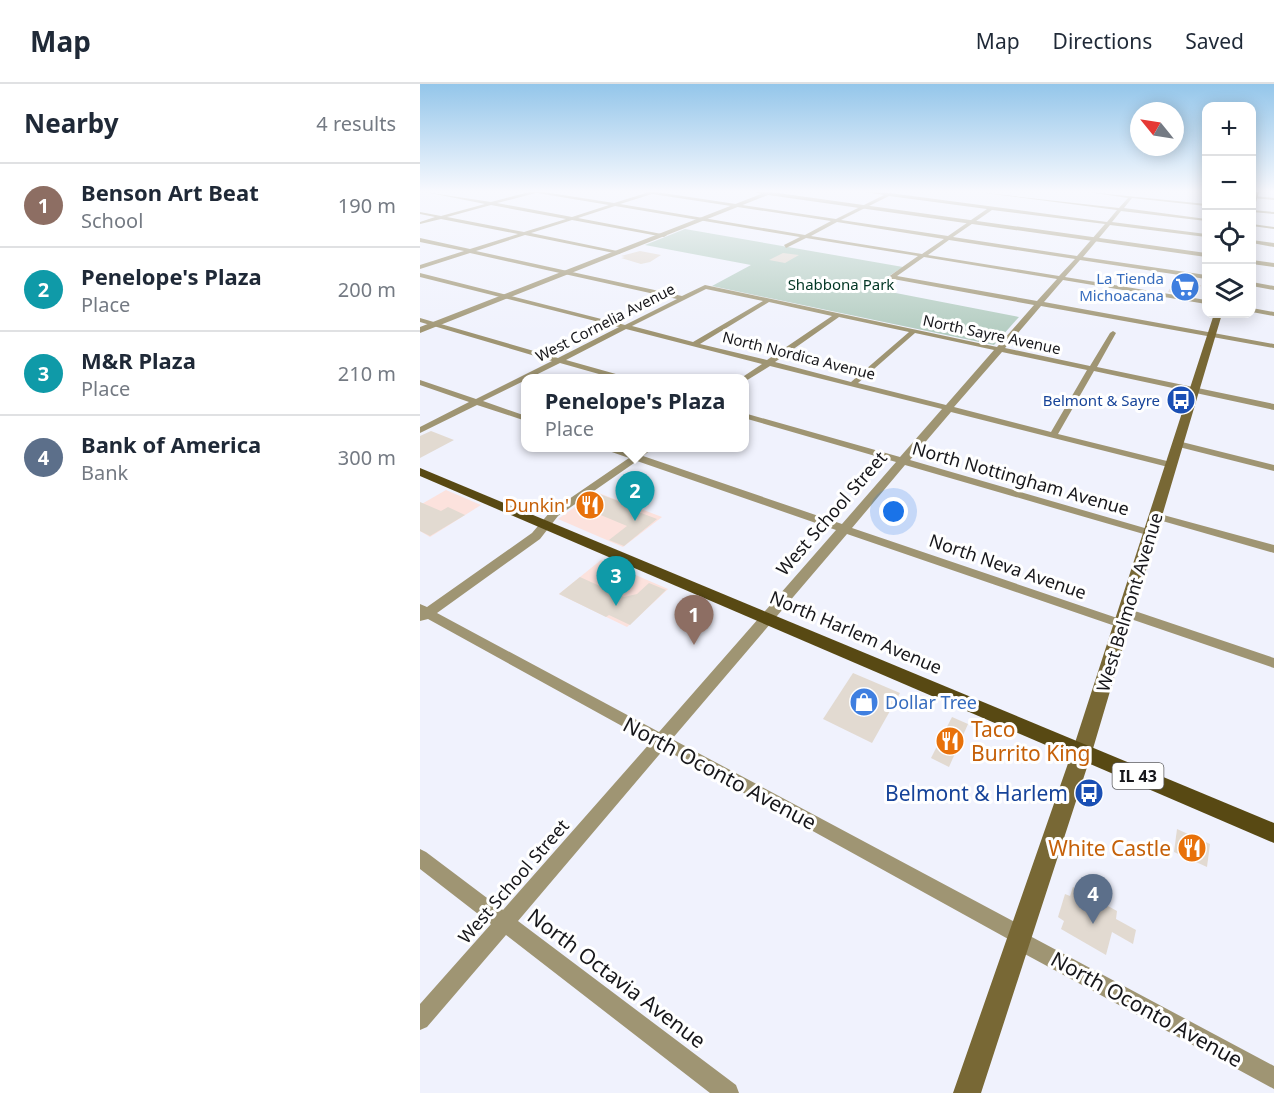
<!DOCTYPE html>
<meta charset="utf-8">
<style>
:root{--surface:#fff;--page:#f6f6f7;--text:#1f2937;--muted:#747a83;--line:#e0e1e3;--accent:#752da0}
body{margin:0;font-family:"Noto Sans",sans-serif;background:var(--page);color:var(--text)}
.controls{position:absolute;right:18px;top:18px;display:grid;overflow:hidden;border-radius:12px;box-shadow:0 3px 15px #0003}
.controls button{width:54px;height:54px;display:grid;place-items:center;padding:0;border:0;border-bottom:2px solid var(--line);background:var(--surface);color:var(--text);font:30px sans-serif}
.compass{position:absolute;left:710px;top:18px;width:54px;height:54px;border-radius:50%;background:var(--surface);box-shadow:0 3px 15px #0003;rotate:300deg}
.you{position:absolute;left:474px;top:428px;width:21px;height:21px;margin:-15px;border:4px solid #fff;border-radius:50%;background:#1a73e8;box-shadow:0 0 0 9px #1a73e833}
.badge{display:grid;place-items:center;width:39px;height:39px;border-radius:50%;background:var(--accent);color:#fff;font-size:20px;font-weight:700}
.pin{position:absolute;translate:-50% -50px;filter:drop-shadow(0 2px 3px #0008)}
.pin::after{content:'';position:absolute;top:32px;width:21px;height:18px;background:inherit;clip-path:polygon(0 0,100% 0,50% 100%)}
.popup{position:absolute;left:101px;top:290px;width:228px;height:78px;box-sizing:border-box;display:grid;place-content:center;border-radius:12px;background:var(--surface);filter:drop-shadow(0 2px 4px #0005);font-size:20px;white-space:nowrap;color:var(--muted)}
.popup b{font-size:22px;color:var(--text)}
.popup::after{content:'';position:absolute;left:50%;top:100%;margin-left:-12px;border:12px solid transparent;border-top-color:var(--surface)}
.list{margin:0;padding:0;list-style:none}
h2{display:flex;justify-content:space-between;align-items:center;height:78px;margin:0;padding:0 24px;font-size:26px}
h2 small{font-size:20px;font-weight:400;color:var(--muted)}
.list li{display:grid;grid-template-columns:39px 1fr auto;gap:18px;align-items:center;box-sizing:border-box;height:84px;padding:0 24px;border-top:2px solid var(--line)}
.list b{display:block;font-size:22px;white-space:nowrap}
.list p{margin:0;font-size:20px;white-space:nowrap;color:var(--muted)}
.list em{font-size:20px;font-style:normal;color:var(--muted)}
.icon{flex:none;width:33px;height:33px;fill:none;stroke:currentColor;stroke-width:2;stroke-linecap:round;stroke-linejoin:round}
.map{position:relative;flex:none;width:854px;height:1009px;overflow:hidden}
header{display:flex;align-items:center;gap:36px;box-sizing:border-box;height:84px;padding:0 30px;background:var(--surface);border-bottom:2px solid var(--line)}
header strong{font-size:28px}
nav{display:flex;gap:33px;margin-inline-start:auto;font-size:21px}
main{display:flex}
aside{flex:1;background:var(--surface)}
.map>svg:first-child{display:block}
.commercial{fill:#fce2dd}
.green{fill:#b4cdc1}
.building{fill:#e2dad1}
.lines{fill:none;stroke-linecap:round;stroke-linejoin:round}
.minor{fill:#9f9573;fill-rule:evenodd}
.tertiary{fill:#9f9573;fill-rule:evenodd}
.secondary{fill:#786835;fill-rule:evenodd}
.primary{fill:#584913;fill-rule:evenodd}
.labels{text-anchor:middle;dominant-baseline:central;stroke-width:6;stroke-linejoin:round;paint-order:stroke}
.far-shop-label{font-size:15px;fill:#366cbe;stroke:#fff;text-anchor:end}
.far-park-label{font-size:15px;fill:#003523;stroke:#fff}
.far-street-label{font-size:15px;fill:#17171b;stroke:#fff}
.far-transit-label{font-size:15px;fill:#164399;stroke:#fff;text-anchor:end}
.shield{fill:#fff;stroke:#5d5d5f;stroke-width:1.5}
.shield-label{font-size:16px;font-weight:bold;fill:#17171b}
.street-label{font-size:18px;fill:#17171b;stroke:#fff}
.food-label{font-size:18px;fill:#c56008;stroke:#fff;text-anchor:end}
.shop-label{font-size:18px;fill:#366cbe;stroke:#fff;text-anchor:start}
.near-food-label{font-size:21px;fill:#c56008;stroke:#fff;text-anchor:start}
.near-street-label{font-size:21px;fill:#17171b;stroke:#fff}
.near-transit-label{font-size:21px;fill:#164399;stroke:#fff;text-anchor:end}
</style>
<header>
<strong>Map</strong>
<nav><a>Map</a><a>Directions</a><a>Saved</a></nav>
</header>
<main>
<aside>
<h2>Nearby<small>4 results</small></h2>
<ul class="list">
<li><span class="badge" style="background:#8d6e63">1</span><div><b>Benson Art Beat</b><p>School</p></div><em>190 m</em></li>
<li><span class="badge" style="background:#0f9aa8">2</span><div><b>Penelope's Plaza</b><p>Place</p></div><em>200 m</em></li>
<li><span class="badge" style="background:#0f9aa8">3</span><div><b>M&amp;R Plaza</b><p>Place</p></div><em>210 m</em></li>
<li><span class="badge" style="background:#5c6f8a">4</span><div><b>Bank of America</b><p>Bank</p></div><em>300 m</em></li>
</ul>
</aside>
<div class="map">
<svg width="854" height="1009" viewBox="0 0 854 1009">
<rect width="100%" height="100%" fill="#f0f2fd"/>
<g class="commercial">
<path d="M26,406L61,421L10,453L0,447V421Z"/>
<path d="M176,408L242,433L203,463L138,435Z"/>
<path d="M181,476L248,505L207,543L139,510Z"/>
</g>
<path class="green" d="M265,145L483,183L450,204L599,233L574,261L292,202L331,181L225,161Z"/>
<g class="building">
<path d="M220,167L241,171L230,178L221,180L201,174L205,173L201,172Z"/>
<path d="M363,169L379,171L365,179L349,176Z"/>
<path d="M754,197L776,201H781L776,212L748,208Z"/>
<path d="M11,347L34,356L0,374V352Z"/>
<path d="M177,409L219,425L216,427L237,435L204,462L189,456L207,442L159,422Z"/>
<path d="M0,418L21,427L28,423L45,431L10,452L0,447Z"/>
<path d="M160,493L204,513L217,510L229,499L246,506L210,541L189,531L186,533L139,510Z"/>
<path d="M433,589L480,609L452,659L403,635Z"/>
<path d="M532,633L548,640L529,683L511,674Z"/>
<path d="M757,745L790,760L787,783L754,768Z"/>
<path d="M653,803L697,827L696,835L716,846L713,860L692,848L686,871L641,845L644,837L638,833L645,810L650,812Z"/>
</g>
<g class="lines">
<g class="minor">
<path d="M5,108L71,118L109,108H124L194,119L226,109L225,108H236L416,135L464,111L446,108L470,109L687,138L697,126L557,108L699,124L708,114L668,108L786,120V122L712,114L704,124L786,135V137L701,127L692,138L786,150V153L690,141L663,173L786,191V195L660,176L645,193L786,216V220L643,196L624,218L854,260V264L621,222L585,264L670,282L690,249L693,247L696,249L677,283L854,320V326L674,287L638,350L755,379V383L752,384L531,328L490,376L735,447L736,449L735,451H727L485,381L432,444L706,537L708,540L706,543H698L427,450L252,655L608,845L610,852L854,982V1005L592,863L590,856L244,665L98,837L316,1001L319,1009H290L86,851L7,943L0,946V920L71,840L0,785V765L6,768L83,826L231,658L8,535L0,537V520L7,523L112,449L130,428L209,374L186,366L185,364H197L215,370L224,364H233L223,372L422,440L476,378L324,334V329L480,373L522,325L350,282L324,298V294H321L342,280L206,245L146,276L203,292L204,294H193L140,279L63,317L106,332V337L57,321L0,349V343L49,318L0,301V296L56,315L132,277L0,238V234L138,274L199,243L0,193V189L205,241L257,215L50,169L0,185V181L44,167L0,158V154L50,165L98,150L21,135L0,140V138L15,133L0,130V128L21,132L65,120ZM116,109H117L189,121L152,133L77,119ZM232,110L411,137L385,151L200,120ZM469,112L567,125L528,152L421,136ZM71,121L146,135L104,148L27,133ZM195,122L380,153L364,161L366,164L386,154L498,172L454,203L456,206L473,195L614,221L577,263L285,201L262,212L56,167L105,151L199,170L202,168L111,149L152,136L244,153L247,151L158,134ZM572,126L685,140L657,172L533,153ZM417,138L524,155L502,170L391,152ZM529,156L655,175L639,192L508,171ZM504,173L637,195L617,217L477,192ZM286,205L343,217L273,258L212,242ZM349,218L412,232L347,276L280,260ZM419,233L489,248L431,298L355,278ZM495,249L574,266L526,321L438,299ZM582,268L667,286L631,348L534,323ZM217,377L416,446L239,648L17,529L120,455L138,432Z"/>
<path d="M834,112L854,114V116L832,114Z"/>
<path d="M832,126L854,128V130L832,128Z"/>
<path d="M832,140L854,143V145L832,142Z"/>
<path d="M832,156L854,159V163L832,159Z"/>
<path d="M832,198L854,202V206L832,202Z"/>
<path d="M832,224L854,228V232L832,228Z"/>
<path d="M758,357L854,381V387L755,362V358Z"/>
<path d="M736,429L854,461V469L732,434L731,432Z"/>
<path d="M706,524L854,574V584L702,532L700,529L702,526Z"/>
</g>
<g class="tertiary">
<path d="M334,108H351L786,169V173L348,111L0,249V243L341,110Z"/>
<path d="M832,176L854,179V183L832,180Z"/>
</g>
<g class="secondary">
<path d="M833,108H839L835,121L832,123Z"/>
<path d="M794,230H802L672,668L561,1009H533L652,668Z"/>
</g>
<path class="primary" d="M0,384L854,739V759L0,392Z"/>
</g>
<linearGradient id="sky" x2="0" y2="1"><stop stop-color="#94c6ea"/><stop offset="0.43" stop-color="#f8f9fe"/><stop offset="1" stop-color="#f8f9fe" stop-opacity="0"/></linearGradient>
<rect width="854" height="249" fill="url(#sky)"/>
<defs>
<g id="supermarket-disc" transform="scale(1.5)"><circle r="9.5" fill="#3f7fe0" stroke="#fff"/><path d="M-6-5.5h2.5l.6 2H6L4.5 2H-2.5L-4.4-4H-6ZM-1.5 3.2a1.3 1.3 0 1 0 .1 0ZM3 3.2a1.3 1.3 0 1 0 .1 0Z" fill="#fff"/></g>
<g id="bus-disc" transform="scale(1.5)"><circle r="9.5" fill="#1a4fb4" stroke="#fff"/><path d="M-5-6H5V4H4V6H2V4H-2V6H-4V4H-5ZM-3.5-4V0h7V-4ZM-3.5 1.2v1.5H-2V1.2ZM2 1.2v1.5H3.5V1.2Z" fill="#fff"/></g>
<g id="restaurant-disc" transform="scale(1.5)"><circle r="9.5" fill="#e8710a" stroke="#fff"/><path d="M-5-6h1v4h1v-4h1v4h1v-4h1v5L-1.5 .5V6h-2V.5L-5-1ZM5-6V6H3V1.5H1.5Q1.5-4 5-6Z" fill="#fff"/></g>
<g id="shop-disc" transform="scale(1.5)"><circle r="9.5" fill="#3f7fe0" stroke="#fff"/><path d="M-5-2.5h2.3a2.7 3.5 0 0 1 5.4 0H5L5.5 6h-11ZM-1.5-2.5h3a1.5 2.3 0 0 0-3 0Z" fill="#fff"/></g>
</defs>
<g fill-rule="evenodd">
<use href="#supermarket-disc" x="765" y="203"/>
<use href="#bus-disc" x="761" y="316"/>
<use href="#restaurant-disc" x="170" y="421"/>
<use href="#shop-disc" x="444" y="618"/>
<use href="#restaurant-disc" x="530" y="657"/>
<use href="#bus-disc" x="669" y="709"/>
<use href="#restaurant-disc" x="772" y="764"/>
</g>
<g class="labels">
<g class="far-shop-label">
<text x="744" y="194">La Tienda<tspan x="744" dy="17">Michoacana</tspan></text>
</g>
<g class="far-park-label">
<text x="421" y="200">Shabbona Park</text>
</g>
<g class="far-street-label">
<text transform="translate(185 238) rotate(-27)">West Cornelia Avenue</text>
<text transform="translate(572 250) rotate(12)">North Sayre Avenue</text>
<text transform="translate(379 271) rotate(14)">North Nordica Avenue</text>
</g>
<g class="far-transit-label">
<text x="740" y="316">Belmont &amp; Sayre</text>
</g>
<rect class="shield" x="692.5" y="679" width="51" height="26" rx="4.5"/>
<g class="shield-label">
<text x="718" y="692">IL 43</text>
</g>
<g class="street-label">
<text transform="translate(601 394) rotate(16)">North Nottingham Avenue</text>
<text transform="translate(411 429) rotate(-49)">West School Street</text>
<text transform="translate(588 482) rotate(19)">North Neva Avenue</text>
<text transform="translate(709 518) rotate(-73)">West Belmont Avenue</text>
<text transform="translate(436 548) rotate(23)">North Harlem Avenue</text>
<text transform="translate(93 797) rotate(-49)">West School Street</text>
</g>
<g class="food-label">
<text x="149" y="421">Dunkin'</text>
</g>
<g class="shop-label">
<text x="465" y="618">Dollar Tree</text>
</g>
<g class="near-food-label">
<text x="551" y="645">Taco<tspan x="551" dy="24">Burrito King</tspan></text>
<text x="751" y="764" text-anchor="end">White Castle</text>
</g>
<g class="near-street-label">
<text transform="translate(300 689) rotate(28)">North Oconto Avenue</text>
<text transform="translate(197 894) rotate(37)">North Octavia Avenue</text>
<text transform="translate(727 925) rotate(29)">North Oconto Avenue</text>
</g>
<g class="near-transit-label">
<text x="648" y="709">Belmont &amp; Harlem</text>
</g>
</g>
</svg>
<div class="controls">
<button>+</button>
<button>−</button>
<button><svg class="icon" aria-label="locate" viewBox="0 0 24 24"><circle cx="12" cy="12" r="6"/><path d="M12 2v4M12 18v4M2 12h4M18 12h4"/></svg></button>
<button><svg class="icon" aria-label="layers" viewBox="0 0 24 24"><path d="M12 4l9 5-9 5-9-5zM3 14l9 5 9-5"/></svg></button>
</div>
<svg class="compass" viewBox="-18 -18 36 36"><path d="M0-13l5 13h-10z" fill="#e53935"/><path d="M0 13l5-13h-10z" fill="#747a83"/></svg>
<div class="you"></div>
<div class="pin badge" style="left:274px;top:561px;background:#8d6e63">1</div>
<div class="pin badge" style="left:215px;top:437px;background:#0f9aa8">2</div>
<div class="popup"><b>Penelope's Plaza</b>Place</div>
<div class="pin badge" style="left:196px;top:522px;background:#0f9aa8">3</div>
<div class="pin badge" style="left:673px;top:840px;background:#5c6f8a">4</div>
</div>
</main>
